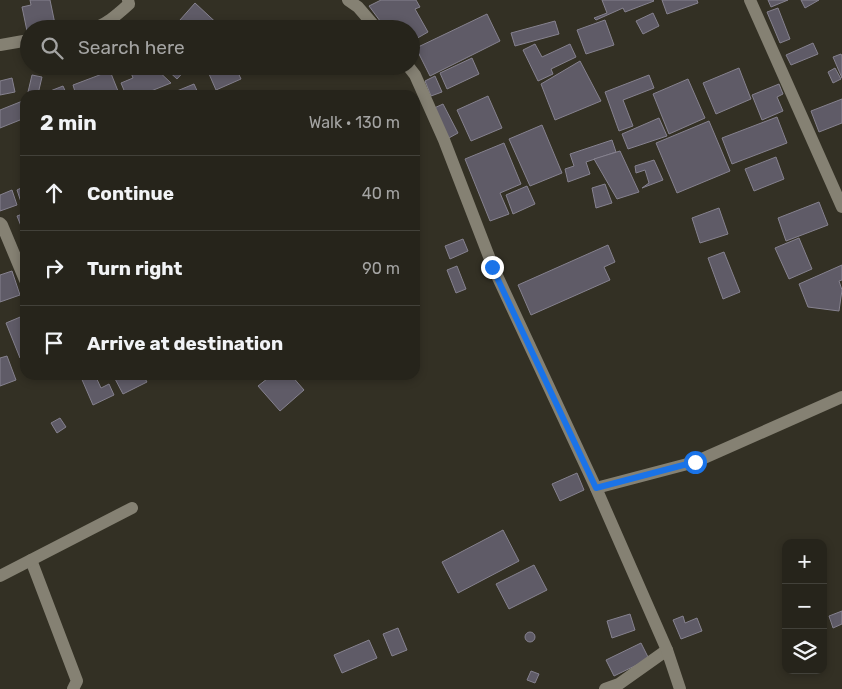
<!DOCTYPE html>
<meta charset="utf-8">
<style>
:root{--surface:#26241b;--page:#323028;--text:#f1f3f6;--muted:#a4a4a3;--line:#42413a}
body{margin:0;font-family:Rubik,sans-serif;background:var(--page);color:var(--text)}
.controls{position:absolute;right:15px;bottom:15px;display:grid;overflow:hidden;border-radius:10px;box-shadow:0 2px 8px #0003}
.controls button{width:45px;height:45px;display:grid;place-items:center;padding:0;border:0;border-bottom:1px solid var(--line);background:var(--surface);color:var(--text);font:25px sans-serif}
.stop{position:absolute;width:15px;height:15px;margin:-11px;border:4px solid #1a73e8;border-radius:50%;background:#fff}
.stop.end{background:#1a73e8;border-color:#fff;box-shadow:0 1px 5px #0008}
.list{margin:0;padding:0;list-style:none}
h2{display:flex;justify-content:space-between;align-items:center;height:65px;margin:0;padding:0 20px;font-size:21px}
h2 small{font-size:16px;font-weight:400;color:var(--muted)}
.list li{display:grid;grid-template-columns:32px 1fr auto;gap:15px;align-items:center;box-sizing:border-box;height:75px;padding:0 20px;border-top:1px solid var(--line)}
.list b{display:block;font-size:19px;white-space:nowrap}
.list em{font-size:16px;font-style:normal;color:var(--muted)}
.icon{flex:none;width:28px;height:28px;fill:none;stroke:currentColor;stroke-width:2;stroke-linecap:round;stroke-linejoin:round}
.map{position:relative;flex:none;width:842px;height:689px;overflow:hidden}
.search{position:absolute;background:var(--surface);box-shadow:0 2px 8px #0003;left:20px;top:20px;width:400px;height:55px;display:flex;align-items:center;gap:12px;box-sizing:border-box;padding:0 18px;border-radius:28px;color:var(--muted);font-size:19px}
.panel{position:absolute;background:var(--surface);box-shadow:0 2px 8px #0003;left:20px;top:90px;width:400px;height:290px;border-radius:15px}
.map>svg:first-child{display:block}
.building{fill:#5f5b67;stroke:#86828f}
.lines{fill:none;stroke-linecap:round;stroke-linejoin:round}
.street{stroke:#858173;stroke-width:12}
.secondary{stroke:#858173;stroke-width:12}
.route{stroke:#1a73e8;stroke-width:6}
</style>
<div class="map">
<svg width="842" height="689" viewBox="0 0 842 689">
<rect width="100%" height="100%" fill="#333024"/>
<g class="building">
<path d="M30,0H50L55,24L29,29L27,31L22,7L31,5Z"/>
<path d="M381,0H416L420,7L415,9L428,32L414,40L415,41L411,44V29H386L369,6Z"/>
<path d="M602,0H653L654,1L625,12L623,8L596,20L594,18L607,13Z"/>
<path d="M662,0H697L698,3L667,14Z"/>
<path d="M768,0H788L771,7Z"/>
<path d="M801,0H819L805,8Z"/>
<path d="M195,3L223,29H172Z"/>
<path d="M778,8L790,39L780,43L767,12Z"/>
<path d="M653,13L659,26L643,34L636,21Z"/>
<path d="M487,14L500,41L430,76L416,48Z"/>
<path d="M605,20L614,45L586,54L577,30Z"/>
<path d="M555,21L559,34L515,46L511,33Z"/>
<path d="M813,43L818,54L791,65L786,55Z"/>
<path d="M535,44L542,57L570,44L576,57L551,69L553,74L538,81L523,50Z"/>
<path d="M841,54L842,56V78L833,57Z"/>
<path d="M472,58L479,74L447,89L440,73Z"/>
<path d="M580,61L601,101L555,120L541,84Z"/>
<path d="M46,66H57L55,71L46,69Z"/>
<path d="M140,66H153L171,83L141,95H126L121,83L133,78L130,70Z"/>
<path d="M163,66H189L177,79Z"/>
<path d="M235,66L241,79L216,90L206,67Z"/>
<path d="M739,68L751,99L716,114L703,83Z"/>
<path d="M835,68L841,79L833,83L828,72Z"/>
<path d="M110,71L118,91L115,92L116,95H76L73,85Z"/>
<path d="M32,75L42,77L38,94L28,92Z"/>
<path d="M649,75L654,88L623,100L633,126L619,131L605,92Z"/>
<path d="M435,76L442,92L431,96L425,81Z"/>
<path d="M12,78L15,92L0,95V81Z"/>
<path d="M688,79L705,118L669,134L653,94Z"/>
<path d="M194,84L199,95H173L172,93Z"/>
<path d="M779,84L783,94L777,97L783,111L762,120L752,95Z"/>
<path d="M63,86L67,95H40Z"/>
<path d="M488,96L502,128L471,141L457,110Z"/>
<path d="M842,99V123L819,132L811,111Z"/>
<path d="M25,100V118L0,128V110Z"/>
<path d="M443,104L458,133L447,139L432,109Z"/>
<path d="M777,117L787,143L732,164L722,138Z"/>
<path d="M659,118L667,136L628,149L622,134Z"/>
<path d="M709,121L730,171L677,193L656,143Z"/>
<path d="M542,125L562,173L530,186L509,139Z"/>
<path d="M612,140L616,152L586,162L590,174L568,182L565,169L574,166L570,154Z"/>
<path d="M504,143L521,184L500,193L509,214L490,221L465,159Z"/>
<path d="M620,151L639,192L617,199L594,159Z"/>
<path d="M776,157L784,179L754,191L745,169Z"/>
<path d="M654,160L663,180L642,188L649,183L645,170L636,173L635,166Z"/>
<path d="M605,184L612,203L596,208L592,188Z"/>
<path d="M25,186V201L21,202L17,190Z"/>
<path d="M527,186L535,204L513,214L506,195Z"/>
<path d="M12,190L17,205L0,211V195Z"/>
<path d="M819,202L828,225L786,241L778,218Z"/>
<path d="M719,208L728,234L700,243L692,218Z"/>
<path d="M25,213V230L23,231L17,216Z"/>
<path d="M799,238L812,269L789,279L775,248Z"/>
<path d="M463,239L468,251L450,259L445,246Z"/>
<path d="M608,245L615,262L604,267L610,280L531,315L518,285Z"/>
<path d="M724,252L740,292L723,299L708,258Z"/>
<path d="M842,265V280L839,281L842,290L839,311L808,307L799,284Z"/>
<path d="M457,266L466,289L456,293L447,270Z"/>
<path d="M12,271L20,295L0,302V275Z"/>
<path d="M25,315V356L20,358L6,323Z"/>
<path d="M7,356L16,380L0,386V358Z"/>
<path d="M80,375H95L101,388L109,384L114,395L93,405Z"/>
<path d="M113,375H143L147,382L123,394Z"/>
<path d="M272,375H291L304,390L280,411L258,386Z"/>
<path d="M60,418L66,427L57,433L51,423Z"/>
<path d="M577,473L584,490L560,501L552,484Z"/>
<path d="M503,530L519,561L458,593L442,562Z"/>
<path d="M534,565L547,590L509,609L496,584Z"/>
<path d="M842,611V624L833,628L829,616Z"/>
<path d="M630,614L635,630L612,638L607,621Z"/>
<path d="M683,616L685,623L697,618L702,631L681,639L673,620Z"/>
<path d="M398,628L407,650L392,656L383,634Z"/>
<circle cx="530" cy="637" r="5"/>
<path d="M369,640L377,658L342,673L334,655Z"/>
<path d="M641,643L649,659L614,676L606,660Z"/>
<path d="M531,671L539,674L535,683L527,680Z"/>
</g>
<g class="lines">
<g class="street">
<path d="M750,0L842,207"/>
<path d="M90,29C105,26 118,14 129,4L128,0"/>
<path d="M0,45L29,40"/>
<path d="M0,223L2,225L25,280"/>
<path d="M596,488L695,462L842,397"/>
<path d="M31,560L77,681L73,689"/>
<path d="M0,576L132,508"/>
<path d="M605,689L619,684L667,650"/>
</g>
<g class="secondary">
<path d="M348,0L358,7L377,29"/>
<path d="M408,66L415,75L444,140L493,267L596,488L667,650L680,689"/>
</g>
</g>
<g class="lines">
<path class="route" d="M492,267L596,488L695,462"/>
</g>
</svg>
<div class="controls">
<button>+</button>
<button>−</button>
<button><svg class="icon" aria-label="layers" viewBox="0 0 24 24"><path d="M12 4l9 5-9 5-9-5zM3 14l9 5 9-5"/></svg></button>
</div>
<div class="stop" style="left:695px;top:462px"></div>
<div class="stop end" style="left:492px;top:267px"></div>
<div class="search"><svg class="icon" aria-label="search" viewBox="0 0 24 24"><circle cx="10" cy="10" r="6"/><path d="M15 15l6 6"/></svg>Search here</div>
<section class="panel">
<h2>2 min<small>Walk · 130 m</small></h2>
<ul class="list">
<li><svg class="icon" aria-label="ahead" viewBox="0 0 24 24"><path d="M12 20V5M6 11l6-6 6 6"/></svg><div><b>Continue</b></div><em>40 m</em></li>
<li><svg class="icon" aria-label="right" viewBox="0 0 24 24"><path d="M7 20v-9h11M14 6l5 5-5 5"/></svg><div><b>Turn right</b></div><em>90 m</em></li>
<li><svg class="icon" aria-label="arrive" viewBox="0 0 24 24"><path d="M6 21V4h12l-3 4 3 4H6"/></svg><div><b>Arrive at destination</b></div></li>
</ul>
</section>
</div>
